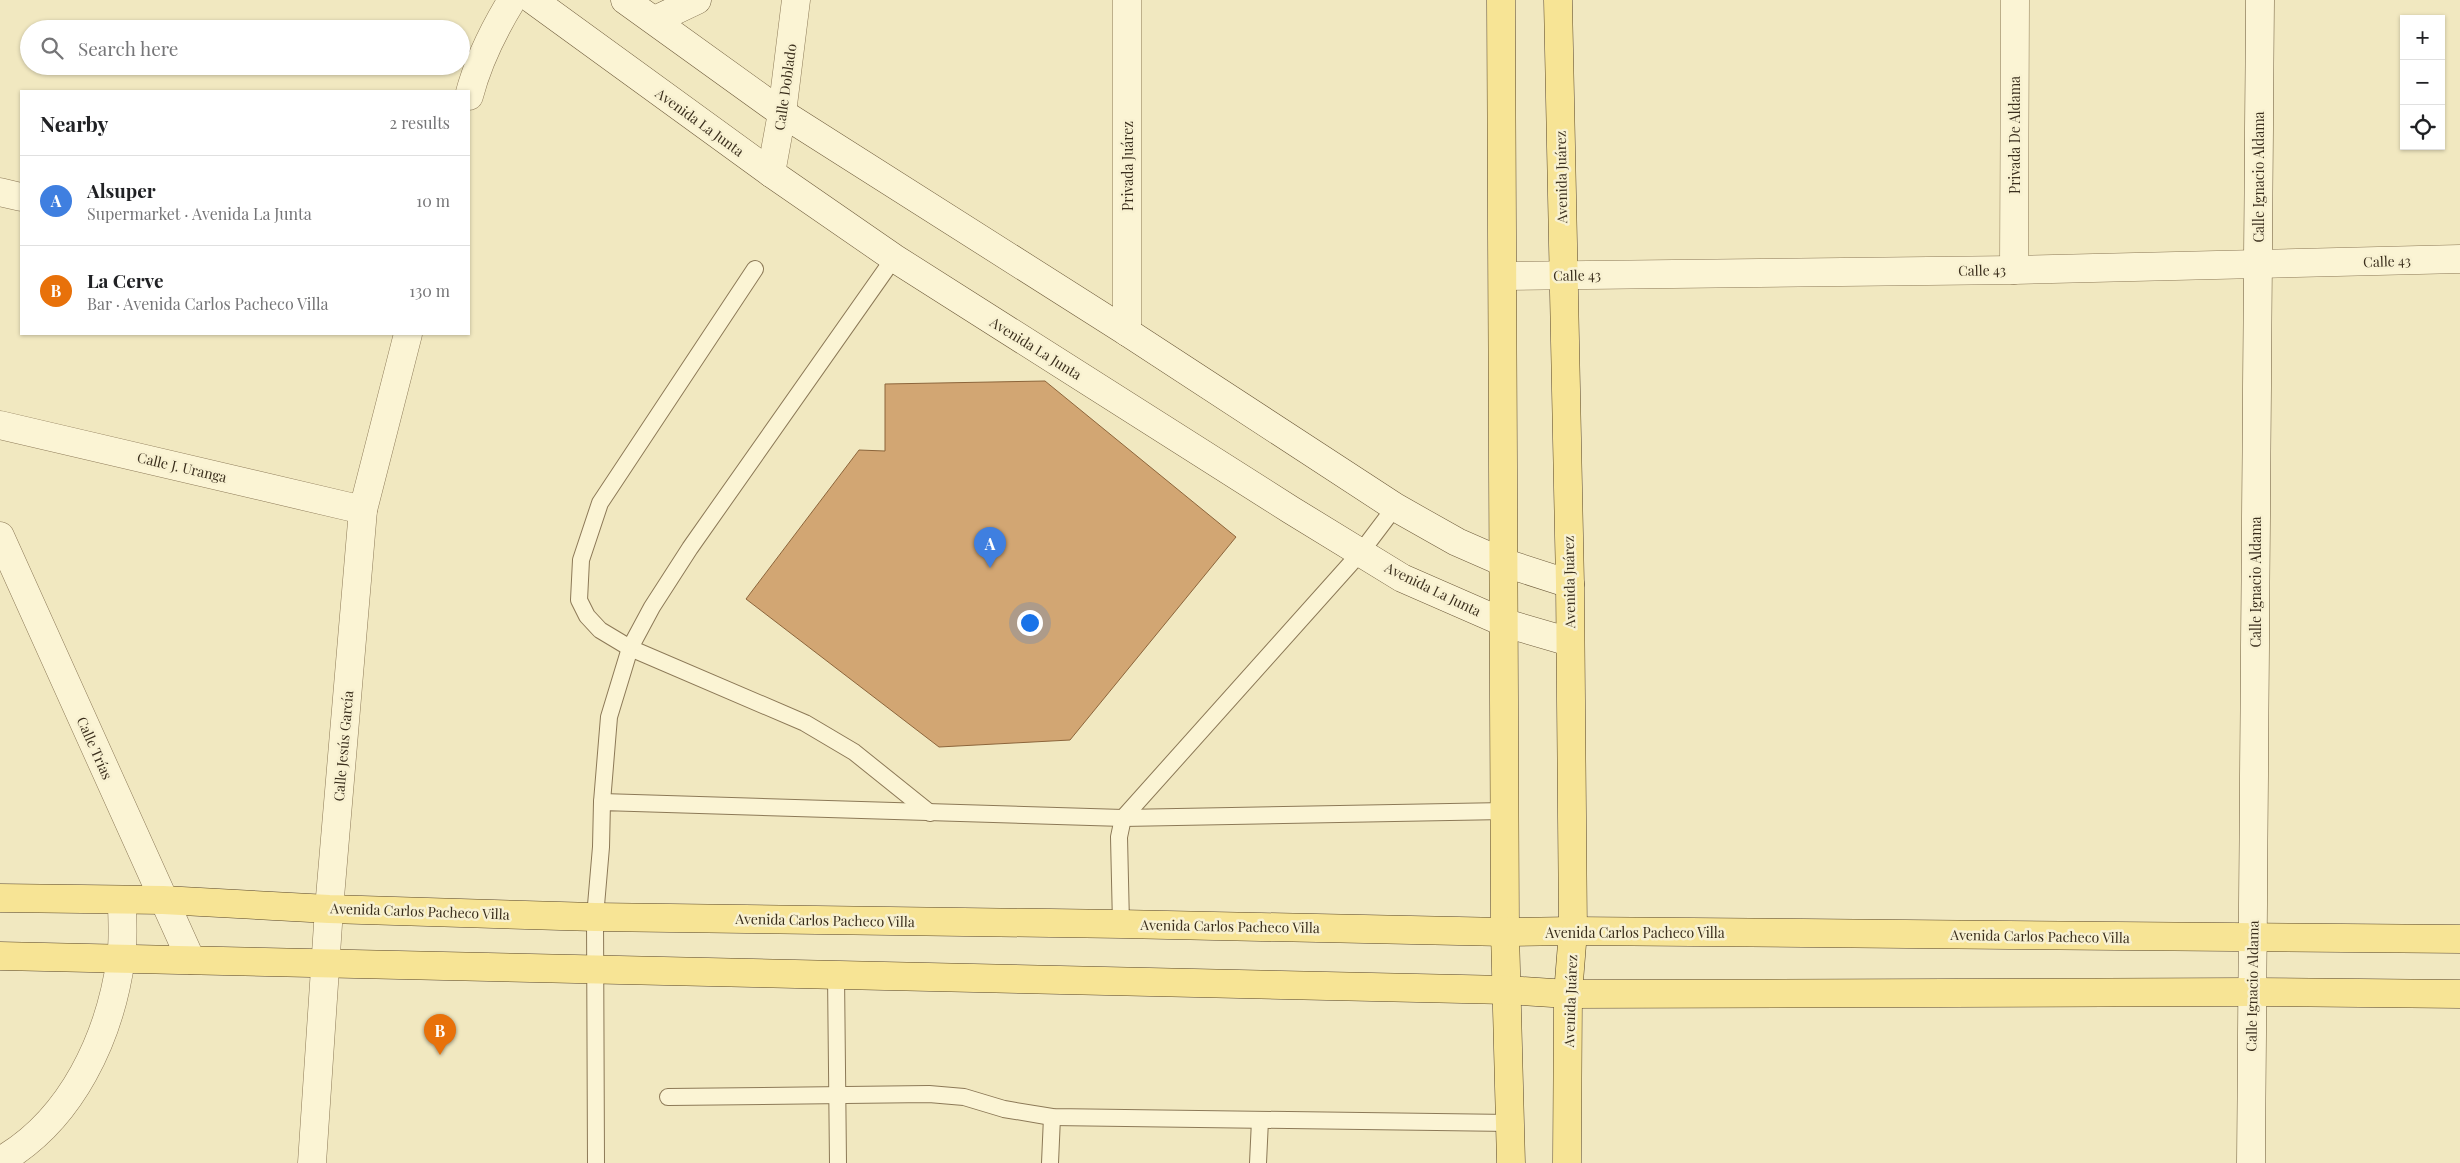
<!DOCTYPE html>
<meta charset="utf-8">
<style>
:root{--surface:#fff;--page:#f6f6f6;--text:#202124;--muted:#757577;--line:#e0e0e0;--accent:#9f3022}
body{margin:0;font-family:"Playfair Display",serif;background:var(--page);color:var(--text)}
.controls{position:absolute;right:15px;top:15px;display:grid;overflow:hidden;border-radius:0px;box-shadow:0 1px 4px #0004}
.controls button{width:45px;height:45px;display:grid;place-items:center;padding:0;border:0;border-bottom:1px solid var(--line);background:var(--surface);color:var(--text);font:25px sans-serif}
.you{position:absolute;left:1029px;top:622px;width:18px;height:18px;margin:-12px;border:4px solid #fff;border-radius:50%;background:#1a73e8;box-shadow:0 0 0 8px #1a73e833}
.badge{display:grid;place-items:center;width:32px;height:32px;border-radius:50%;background:var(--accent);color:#fff;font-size:16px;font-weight:700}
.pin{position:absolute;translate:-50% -41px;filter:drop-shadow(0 1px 2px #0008)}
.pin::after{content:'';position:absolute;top:26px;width:18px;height:15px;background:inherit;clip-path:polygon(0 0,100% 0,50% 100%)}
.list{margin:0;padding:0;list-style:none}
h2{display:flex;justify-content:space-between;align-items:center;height:65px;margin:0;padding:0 20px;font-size:21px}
h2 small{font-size:16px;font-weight:400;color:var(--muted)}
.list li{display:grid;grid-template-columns:32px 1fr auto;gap:15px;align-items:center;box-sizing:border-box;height:90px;padding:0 20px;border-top:1px solid var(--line)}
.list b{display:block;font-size:19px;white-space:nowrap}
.list p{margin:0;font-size:16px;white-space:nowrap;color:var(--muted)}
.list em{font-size:16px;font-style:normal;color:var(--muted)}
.icon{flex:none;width:28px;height:28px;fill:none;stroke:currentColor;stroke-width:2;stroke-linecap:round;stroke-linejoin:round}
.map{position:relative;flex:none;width:2460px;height:1163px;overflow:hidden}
.search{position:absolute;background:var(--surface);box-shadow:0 1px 4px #0004;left:20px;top:20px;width:450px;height:55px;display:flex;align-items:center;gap:12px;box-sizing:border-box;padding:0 18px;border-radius:28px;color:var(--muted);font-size:19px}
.panel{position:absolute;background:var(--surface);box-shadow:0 1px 4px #0004;left:20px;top:90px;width:450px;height:245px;border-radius:0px}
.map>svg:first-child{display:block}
.building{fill:#d2a673;stroke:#8c653b}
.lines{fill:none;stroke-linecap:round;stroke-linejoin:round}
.lane-casing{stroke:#8c7957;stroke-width:18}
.street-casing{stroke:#8c7957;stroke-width:29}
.secondary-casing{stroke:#6d5a3a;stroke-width:29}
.primary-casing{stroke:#59462b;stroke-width:29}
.lane{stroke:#fbf4d4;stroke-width:16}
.street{stroke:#fbf4d4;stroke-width:28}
.secondary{stroke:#fbf4d4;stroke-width:28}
.primary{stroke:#f7e495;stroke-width:28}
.labels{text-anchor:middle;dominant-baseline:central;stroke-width:5;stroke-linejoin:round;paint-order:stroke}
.street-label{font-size:14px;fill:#3a2e1c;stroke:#f8f1d1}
</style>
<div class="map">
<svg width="2460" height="1163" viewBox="0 0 2460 1163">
<rect width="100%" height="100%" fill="#f1e8c0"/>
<path class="building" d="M1045,381L1236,537L1070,740L939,747L746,599L859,450L885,451V384Z"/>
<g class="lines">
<g class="lane-casing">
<g id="lane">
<path d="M755,269L600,503L581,560L579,600L587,616L600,630L630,648L805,723L854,752L930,813"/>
<path d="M602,802L609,717L630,648L652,607L690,548L894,258"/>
<path d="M1121,924L1119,837L1123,818L1361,552L1395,507"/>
<path d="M836,975L838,1163"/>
<path d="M668,1097L929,1094L964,1097L1004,1109L1052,1117L1510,1123"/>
<path d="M596,1163L595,917L601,847L602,802L1123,818L1505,811"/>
<path d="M1050,1163L1052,1117"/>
<path d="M1258,1163L1260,1120"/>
</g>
</g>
<g class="street-casing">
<g id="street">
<path d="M469,96C478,61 493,31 512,0"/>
<path d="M771,173L782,113L796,0"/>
<path d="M0,192L21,197"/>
<path d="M2014,270L2015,0"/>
<path d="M1503,276L2014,270L2460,259"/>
<path d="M1127,332V0"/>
<path d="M0,425L363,510"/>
<path d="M0,536L191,960"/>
<path d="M0,1161C72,1120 110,1037 121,958C124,939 122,919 122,901"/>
<path d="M312,1163L329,909L363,510L408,334"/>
</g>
</g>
<g class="secondary-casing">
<g id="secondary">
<path d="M533,0L771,173L894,258L1291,510L1402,578L1505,623L1570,642"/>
<path d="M625,0L782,113L1127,332L1395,507L1457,542L1505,563L1570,584"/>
<path d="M655,20L697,0"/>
<path d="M2251,1163L2260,0"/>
</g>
</g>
<g class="primary-casing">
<g id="primary">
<path d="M1501,0L1505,932L1511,1163"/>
<path d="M1558,0L1570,584L1573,931L1568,994L1567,1163"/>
<path d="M0,898L163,900L329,909L595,917L1121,924L1505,932L1573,931L2460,939"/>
<path d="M0,956L1507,990L1568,994L2252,992L2460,994"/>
</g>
</g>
<use href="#lane" class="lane"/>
<use href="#street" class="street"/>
<use href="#secondary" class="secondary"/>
<use href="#primary" class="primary"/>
</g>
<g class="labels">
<g class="street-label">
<text transform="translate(785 87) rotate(-82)">Calle Doblado</text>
<text transform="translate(700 122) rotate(36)">Avenida La Junta</text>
<text transform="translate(2014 135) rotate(-90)">Privada De Aldama</text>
<text transform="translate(1127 166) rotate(-90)">Privada Juárez</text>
<text transform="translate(1561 177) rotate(-91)">Avenida Juárez</text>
<text transform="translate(2258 177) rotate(-90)">Calle Ignacio Aldama</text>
<text transform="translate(2387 261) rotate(-2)">Calle 43</text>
<text transform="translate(1982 270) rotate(-1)">Calle 43</text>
<text transform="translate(1577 275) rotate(-1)">Calle 43</text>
<text transform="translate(1036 348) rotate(32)">Avenida La Junta</text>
<text transform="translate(182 467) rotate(13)">Calle J. Uranga</text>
<text transform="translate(1569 582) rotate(-91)">Avenida Juárez</text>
<text transform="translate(2255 582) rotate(-90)">Calle Ignacio Aldama</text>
<text transform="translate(1433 589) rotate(26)">Avenida La Junta</text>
<text transform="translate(343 746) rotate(-85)">Calle Jesús García</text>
<text transform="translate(95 748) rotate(66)">Calle Trías</text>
<text transform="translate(420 911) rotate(2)">Avenida Carlos Pacheco Villa</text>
<text transform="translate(825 920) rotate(1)">Avenida Carlos Pacheco Villa</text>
<text transform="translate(1230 926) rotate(1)">Avenida Carlos Pacheco Villa</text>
<text x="1635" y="932">Avenida Carlos Pacheco Villa</text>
<text transform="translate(2040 936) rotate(1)">Avenida Carlos Pacheco Villa</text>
<text transform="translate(2252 986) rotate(-89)">Calle Ignacio Aldama</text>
<text transform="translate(1570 1001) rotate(-88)">Avenida Juárez</text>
</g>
</g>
</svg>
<div class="controls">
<button>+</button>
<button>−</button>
<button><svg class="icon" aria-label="locate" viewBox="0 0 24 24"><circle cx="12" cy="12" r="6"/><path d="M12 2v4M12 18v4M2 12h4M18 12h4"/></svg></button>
</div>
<div class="you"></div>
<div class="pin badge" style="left:990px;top:568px;background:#3f7fe0">A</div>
<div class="pin badge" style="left:440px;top:1055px;background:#e8710a">B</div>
<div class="search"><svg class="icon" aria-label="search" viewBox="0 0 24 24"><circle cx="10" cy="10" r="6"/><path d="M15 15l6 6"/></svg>Search here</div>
<section class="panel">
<h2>Nearby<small>2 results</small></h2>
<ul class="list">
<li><span class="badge" style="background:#3f7fe0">A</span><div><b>Alsuper</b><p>Supermarket · Avenida La Junta</p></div><em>10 m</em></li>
<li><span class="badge" style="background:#e8710a">B</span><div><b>La Cerve</b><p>Bar · Avenida Carlos Pacheco Villa</p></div><em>130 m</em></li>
</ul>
</section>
</div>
